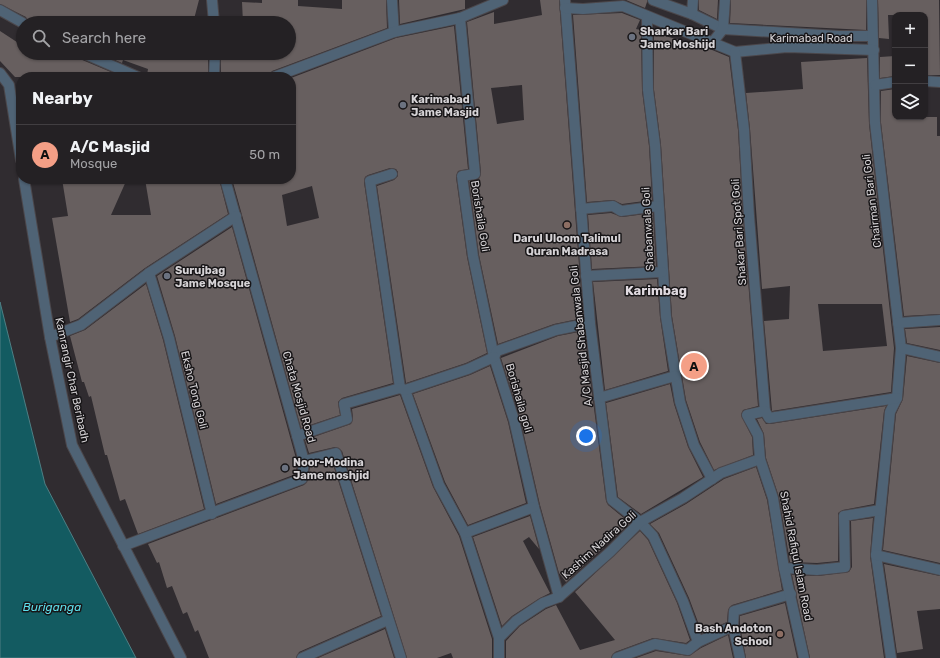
<!DOCTYPE html>
<meta charset="utf-8">
<style>
:root{--surface:#242124;--page:#2c292c;--text:#f1f3f6;--muted:#a3a3a6;--line:#413e41;--accent:#f49f86}
body{margin:0;font-family:Rubik,sans-serif;background:var(--page);color:var(--text)}
.controls{position:absolute;right:12px;top:12px;display:grid;overflow:hidden;border-radius:8px;box-shadow:0 1px 3px #0004}
.controls button{width:36px;height:36px;display:grid;place-items:center;padding:0;border:0;border-bottom:1px solid var(--line);background:var(--surface);color:var(--text);font:20px sans-serif}
.you{position:absolute;left:586px;top:436px;width:14px;height:14px;margin:-10px;border:3px solid #fff;border-radius:50%;background:#1a73e8;box-shadow:0 0 0 6px #1a73e833}
.badge{display:grid;place-items:center;width:26px;height:26px;border-radius:50%;background:var(--accent);color:#111;font-size:13px;font-weight:700}
.pin{position:absolute;translate:-50% -50%;border:2px solid #fff;box-shadow:0 1px 4px #0006}
.list{margin:0;padding:0;list-style:none}
h2{display:flex;justify-content:space-between;align-items:center;height:52px;margin:0;padding:0 16px;font-size:17px}
h2 small{font-size:13px;font-weight:400;color:var(--muted)}
.list li{display:grid;grid-template-columns:26px 1fr auto;gap:12px;align-items:center;box-sizing:border-box;height:60px;padding:0 16px;border-top:1px solid var(--line)}
.list b{display:block;font-size:15px;white-space:nowrap}
.list p{margin:0;font-size:13px;white-space:nowrap;color:var(--muted)}
.list em{font-size:13px;font-style:normal;color:var(--muted)}
.icon{flex:none;width:22px;height:22px;fill:none;stroke:currentColor;stroke-width:2;stroke-linecap:round;stroke-linejoin:round}
.map{position:relative;flex:none;width:940px;height:658px;overflow:hidden}
.search{position:absolute;background:var(--surface);box-shadow:0 1px 3px #0004;left:16px;top:16px;width:280px;height:44px;display:flex;align-items:center;gap:10px;box-sizing:border-box;padding:0 14px;border-radius:22px;color:var(--muted);font-size:15px}
.panel{position:absolute;background:var(--surface);box-shadow:0 1px 3px #0004;left:16px;top:72px;width:280px;height:112px;border-radius:16px}
.map>svg:first-child{display:block}
.water{fill:#135b61;stroke:#4e7f84}
.building{fill:#675f5f;fill-rule:evenodd}
.lines{fill:none;stroke-linecap:round;stroke-linejoin:round}
.street-casing{stroke:#4b474b;stroke-width:12}
.street{stroke:#4f6375;stroke-width:10}
.worship-dot{fill:#6b7280;stroke:#171517;stroke-width:1.5}
.education-dot{fill:#8d6e63;stroke:#171517;stroke-width:1.5}
.labels{text-anchor:middle;dominant-baseline:central;stroke-width:3;stroke-linejoin:round;paint-order:stroke}
.poi-label{font-size:11px;font-weight:bold;fill:#d6d3d6;stroke:#171517;text-anchor:start}
.street-label{font-size:11px;fill:#d6d3d6;stroke:#171517}
.water-label{font-size:12px;font-style:italic;fill:#5edfeb;stroke:#171517}
.quarter-label{font-size:13px;font-weight:bold;fill:#e0dae0;stroke:#171517}
</style>
<div class="map">
<svg width="940" height="658" viewBox="0 0 940 658">
<rect width="100%" height="100%" fill="#302c30"/>
<path class="water" d="M0,302L45,484L136,658H0Z"/>
<g class="building">
<path d="M0,0H199L193,23H29L26,17L0,4Z"/>
<path d="M262,0H298V6L342,9V0H386L387,28L272,71L268,77H221V53H289V23H243L242,2L262,3Z"/>
<path d="M399,0H465V9L400,24Z"/>
<path d="M540,0H559L583,318L554,324L498,344L479,255L469,181L479,179L481,173L467,22L494,12V24L542,15ZM522,85L524,120L497,124L491,88Z"/>
<path d="M626,0H647V2L645,8Z"/>
<path d="M699,0H718L717,19L699,10Z"/>
<path d="M731,0H866V30L730,23Z"/>
<path d="M878,0H939L940,75H925V15H888L889,39L879,38Z"/>
<path d="M622,13L640,20L636,29L641,30L642,90L649,146L652,200L622,204L613,200L587,202L573,15Z"/>
<path d="M454,26L468,169L458,171L456,177L467,257L487,353L466,363L406,383L377,186L394,180L398,176V172L396,169L390,168L368,175L365,177L364,182L393,383L342,398L338,402L340,415L301,428L232,179H291V78L396,38ZM312,186L319,218L287,226L282,195Z"/>
<path d="M0,31L23,46V53H77L80,59L118,75L117,77H15L0,61Z"/>
<path d="M654,33L705,47L729,57L738,130L743,217L758,406L743,410L741,415L752,437L753,455L714,470L700,442L686,400L672,316L661,145L654,90Z"/>
<path d="M99,53H208V77H161L147,75L148,69L123,60L122,63Z"/>
<path d="M895,56V76L880,78V57Z"/>
<path d="M867,58L869,124L894,348L891,392L772,411L764,321L789,319L790,286L762,289L750,129L746,93L803,89L801,62ZM818,304H882L887,346L823,351Z"/>
<path d="M895,89V117H937V136H940V314L904,316L881,123V91Z"/>
<path d="M62,179H127L111,215H151L145,179H219L228,214L145,268L78,319L70,322L52,218L68,216Z"/>
<path d="M611,213L622,217L653,213L656,266L592,269L588,215Z"/>
<path d="M232,227L297,462L296,474L216,504L175,336L157,276Z"/>
<path d="M657,279L660,317L668,371L605,390L593,282Z"/>
<path d="M146,284L163,340L204,509L138,534L125,499L120,501L107,455H105L91,396L89,397L84,382H82L70,336L85,330Z"/>
<path d="M940,327V350L907,343L905,329Z"/>
<path d="M584,331L606,501L608,505L630,523L566,582L559,573L540,505L520,418L501,358L558,336Z"/>
<path d="M907,356L940,363V563L883,550L896,414L903,399Z"/>
<path d="M490,366L508,422L526,503L468,525L445,482L413,394L470,375Z"/>
<path d="M670,384L674,404L688,447L703,477L641,514L618,497L606,403Z"/>
<path d="M400,395L433,487L459,536L492,639V658H453L451,653L437,658H407L342,451L335,447L309,453L305,440L351,424L353,418L352,409Z"/>
<path d="M886,406L884,411L874,504L843,510L838,513V561L817,563L790,562L779,497L766,458L764,434L757,419L762,418L766,424H770Z"/>
<path d="M332,461L381,616L299,652L296,658H209L198,630L195,632L187,612L183,614L172,586L167,588L159,562L157,563L148,544L304,485L308,480L310,466Z"/>
<path d="M756,467L767,500L782,590L732,605L728,610L727,622L702,633L689,598L659,533L650,524L686,504L724,479Z"/>
<path d="M530,516L539,549L529,537L523,541L550,593L540,598L512,616L502,626L473,537Z"/>
<path d="M873,518L870,556L884,658H810L792,575L818,576L849,572L852,567L851,521Z"/>
<path d="M640,531L648,540L677,603L690,640L686,643L653,638L615,652L611,658H506V641L520,626L546,609L556,605L580,650L615,640L575,592Z"/>
<path d="M884,564L940,576V609L917,611L923,649L897,653Z"/>
<path d="M785,603L797,658H746L740,626V616Z"/>
<path d="M385,629L394,658H318Z"/>
<path d="M728,635L733,658H636L656,651L689,656L701,648Z"/>
</g>
<g class="lines">
<g class="street-casing">
<g id="street">
<path d="M212,0L214,23"/>
<path d="M392,0L394,32"/>
<path d="M565,0L590,323L612,500L640,522L653,536L683,601L698,642"/>
<path d="M653,0L692,14L723,29L839,36H872"/>
<path d="M872,0L875,123L901,348L897,398L890,412L876,555L891,658"/>
<path d="M565,8L583,9L623,6L735,52L787,47L874,50"/>
<path d="M0,10L23,23"/>
<path d="M692,14L693,0"/>
<path d="M647,17L648,90L655,145L666,317L680,402L694,445L712,479"/>
<path d="M460,18L475,174L462,176L473,256L494,357L514,420L534,507L559,597"/>
<path d="M712,43L723,29L725,0"/>
<path d="M735,52L744,129L749,216L765,411"/>
<path d="M83,53L138,77"/>
<path d="M0,73L9,85L21,160"/>
<path d="M214,77L215,53"/>
<path d="M274,77L394,32L460,18L503,0"/>
<path d="M925,81L940,82"/>
<path d="M875,85L895,82"/>
<path d="M392,174L370,181L400,388"/>
<path d="M24,179L50,337L72,445L181,658"/>
<path d="M225,179L304,461L336,453L401,658"/>
<path d="M581,209L613,206L621,211L658,206"/>
<path d="M149,273L169,338L212,514"/>
<path d="M586,276L662,272"/>
<path d="M898,323L940,320"/>
<path d="M50,337L81,325L149,273L236,216"/>
<path d="M901,348L940,357"/>
<path d="M494,357L497,351L556,330L590,323"/>
<path d="M405,390L439,485L465,533L499,638"/>
<path d="M599,398L675,376"/>
<path d="M297,436L347,419L344,404L400,388L405,390L468,369L494,357"/>
<path d="M465,533L534,507"/>
<path d="M123,546L302,479L304,461"/>
<path d="M876,555L940,570"/>
<path d="M784,568L817,570L845,567L844,516L880,510"/>
<path d="M733,626L740,658"/>
<path d="M302,658L388,620"/>
<path d="M499,658V638L516,621L543,603L559,597L610,552L640,522L683,498L721,473L760,459"/>
<path d="M617,658L655,644L688,650L698,642L733,626L734,611L791,594"/>
<path d="M804,658L784,568L773,498L760,459L758,435L747,415L765,411L769,418L897,398"/>
</g>
</g>
<use href="#street" class="street"/>
</g>
<g class="worship-dot">
<circle cx="632" cy="37" r="4"/>
<circle cx="403" cy="105" r="4"/>
<circle cx="167" cy="276" r="4"/>
<circle cx="285" cy="468" r="4"/>
</g>
<g class="education-dot">
<circle cx="567" cy="225" r="4"/>
<circle cx="780" cy="634" r="4"/>
</g>
<g class="labels">
<g class="poi-label">
<text x="640" y="31">Sharkar Bari<tspan x="640" dy="13">Jame Moshijd</tspan></text>
<text x="411" y="99">Karimabad<tspan x="411" dy="13">Jame Masjid</tspan></text>
<text x="567" y="238" text-anchor="middle">Darul Uloom Talimul<tspan x="567" dy="13">Quran Madrasa</tspan></text>
<text x="175" y="270">Surujbag<tspan x="175" dy="13">Jame Mosque</tspan></text>
<text x="293" y="462">Noor-Modina<tspan x="293" dy="13">Jame moshjid</tspan></text>
<text x="772" y="628" text-anchor="end">Bash Andoton<tspan x="772" dy="13">School</tspan></text>
</g>
<g class="street-label">
<text x="811" y="38">Karimabad Road</text>
<text transform="translate(872 201) rotate(-97)">Chairman Bari Goli</text>
<text transform="translate(480 216) rotate(81)">Borishaila Goli</text>
<text transform="translate(648 229) rotate(-93)">Shabanwala Goli</text>
<text transform="translate(739 232) rotate(-94)">Shakar Bari Spot Goli</text>
<text transform="translate(581 336) rotate(-96)">A/C Masjid Shabanwala Goli</text>
<text transform="translate(72 380) rotate(78)">Kamrangir Char Beribadh</text>
<text transform="translate(194 390) rotate(76)">Eksho Tong Goli</text>
<text transform="translate(299 397) rotate(74)">Chata Mosjid Road</text>
<text transform="translate(519 398) rotate(74)">Borishaila goli</text>
<text transform="translate(599 545) rotate(-42)">Kashim Nadira Goli</text>
<text transform="translate(796 556) rotate(79)">Shahid Rafiqul Islam Road</text>
</g>
<g class="water-label">
<text x="52" y="607">Buriganga</text>
</g>
<g class="quarter-label">
<text x="656" y="290">Karimbag</text>
</g>
</g>
</svg>
<div class="controls">
<button>+</button>
<button>−</button>
<button><svg class="icon" aria-label="layers" viewBox="0 0 24 24"><path d="M12 4l9 5-9 5-9-5zM3 14l9 5 9-5"/></svg></button>
</div>
<div class="you"></div>
<div class="pin badge" style="left:694px;top:366px">A</div>
<div class="search"><svg class="icon" aria-label="search" viewBox="0 0 24 24"><circle cx="10" cy="10" r="6"/><path d="M15 15l6 6"/></svg>Search here</div>
<section class="panel">
<h2>Nearby<small></small></h2>
<ul class="list">
<li><span class="badge">A</span><div><b>A/C Masjid</b><p>Mosque</p></div><em>50 m</em></li>
</ul>
</section>
</div>
